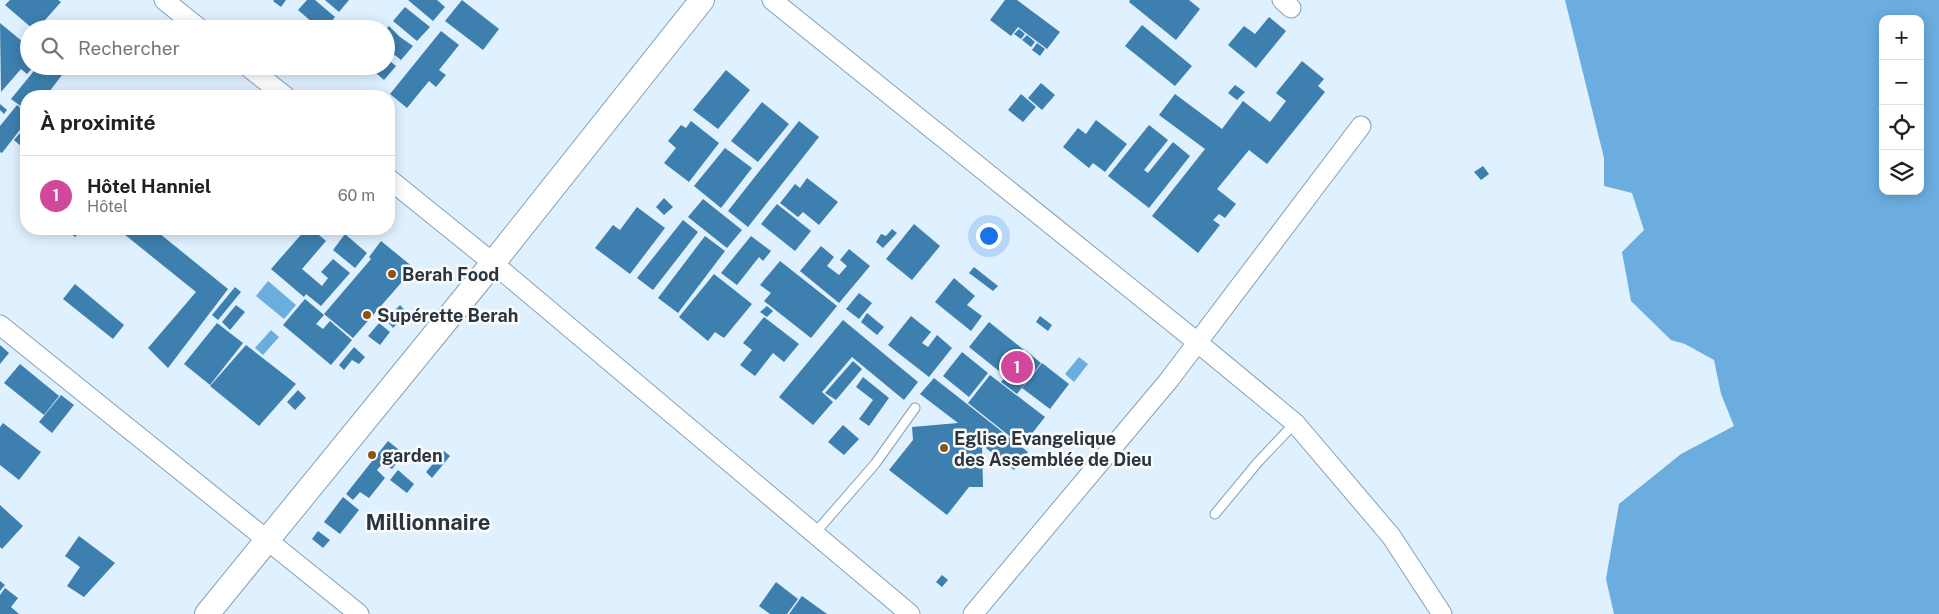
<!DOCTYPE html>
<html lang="fr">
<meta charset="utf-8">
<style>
:root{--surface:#fff;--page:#f6f6f6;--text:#202124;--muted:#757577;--line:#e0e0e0;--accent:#b45309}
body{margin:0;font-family:"Public Sans",sans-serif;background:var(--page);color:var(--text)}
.controls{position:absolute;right:15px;top:15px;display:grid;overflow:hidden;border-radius:10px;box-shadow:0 2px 12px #0003}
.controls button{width:45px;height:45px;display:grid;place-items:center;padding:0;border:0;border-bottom:1px solid var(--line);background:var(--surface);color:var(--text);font:25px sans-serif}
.you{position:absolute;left:988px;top:235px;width:18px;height:18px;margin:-12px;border:4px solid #fff;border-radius:50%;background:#1a73e8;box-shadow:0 0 0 8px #1a73e833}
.badge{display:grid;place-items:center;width:32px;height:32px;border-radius:50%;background:var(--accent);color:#fff;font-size:16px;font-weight:700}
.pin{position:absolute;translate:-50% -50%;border:2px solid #fff;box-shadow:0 1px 5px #0006}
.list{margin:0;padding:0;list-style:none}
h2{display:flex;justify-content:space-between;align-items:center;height:65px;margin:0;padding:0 20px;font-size:21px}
h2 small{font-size:16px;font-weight:400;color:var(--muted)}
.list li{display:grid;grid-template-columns:32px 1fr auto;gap:15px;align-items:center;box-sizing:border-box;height:80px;padding:0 20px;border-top:1px solid var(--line)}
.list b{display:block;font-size:19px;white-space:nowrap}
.list p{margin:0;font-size:16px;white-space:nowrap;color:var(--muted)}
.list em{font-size:16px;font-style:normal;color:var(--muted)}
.icon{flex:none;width:28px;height:28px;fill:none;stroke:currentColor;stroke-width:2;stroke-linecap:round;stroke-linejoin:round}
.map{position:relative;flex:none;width:1939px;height:614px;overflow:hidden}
.search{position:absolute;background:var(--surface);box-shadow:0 2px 12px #0003;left:20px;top:20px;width:375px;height:55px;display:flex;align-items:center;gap:12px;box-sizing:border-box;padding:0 18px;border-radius:28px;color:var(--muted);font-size:19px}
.panel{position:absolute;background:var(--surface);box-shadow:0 2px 12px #0003;left:20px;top:90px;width:375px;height:145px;border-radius:20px}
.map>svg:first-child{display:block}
.water{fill:#6aadde;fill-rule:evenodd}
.building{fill:#3d7fae}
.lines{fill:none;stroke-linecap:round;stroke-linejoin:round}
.service-casing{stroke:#84a0b6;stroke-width:11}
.minor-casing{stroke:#84a0b6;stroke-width:21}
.tertiary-casing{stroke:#84a0b6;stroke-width:26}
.service{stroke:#fff;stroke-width:9}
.minor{stroke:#fff;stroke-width:19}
.tertiary{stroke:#fff;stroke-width:24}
.poi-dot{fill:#8f5412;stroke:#fbfbfb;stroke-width:2}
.labels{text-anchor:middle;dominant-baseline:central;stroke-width:5;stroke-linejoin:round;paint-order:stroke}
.poi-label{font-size:18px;font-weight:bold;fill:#2a353f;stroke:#fbfbfb;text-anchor:start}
.district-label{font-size:22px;font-weight:bold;fill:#2a353f;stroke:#fbfbfb}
</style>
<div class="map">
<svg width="1939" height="614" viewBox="0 0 1939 614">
<rect width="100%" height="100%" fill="#dff0ff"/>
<g class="water">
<path d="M1565,0H1939V614H1614L1606,579L1619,504L1681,454L1734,426L1721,394L1714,360L1685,344L1671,340L1631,301L1622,252L1644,230L1632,193L1604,186V158ZM1883,19H1920V191H1883Z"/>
<path d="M268,281L296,305L284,319L256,296Z"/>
<path d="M271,330L279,337L263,355L255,348Z"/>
<path d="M1079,357L1088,364L1074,382L1065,374Z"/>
</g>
<g class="building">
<path d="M10,0H58L61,2L37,29H33L5,5Z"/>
<path d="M274,0H286L281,7L273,1Z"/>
<path d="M307,0H315L335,17L325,29H320L298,10Z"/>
<path d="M325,0H349L339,12Z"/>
<path d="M408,0H437L445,7L433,21Z"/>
<path d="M462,0L499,29L483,50L445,21Z"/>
<path d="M1005,0H1017L1060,32L1047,49L1018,27L1011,36L990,20Z"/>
<path d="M1130,0H1189L1200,9L1176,40L1129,2Z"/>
<path d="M405,7L430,27L417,41L393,21Z"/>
<path d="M1269,17L1286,31L1256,68L1228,45L1244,26L1255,34Z"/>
<path d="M0,23L29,47V66H34L27,74L21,69L1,92Z"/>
<path d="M1142,25L1192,66L1175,86L1125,46Z"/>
<path d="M389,26L400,37L413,46L401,60L386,48V29Z"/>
<path d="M1019,29L1025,34L1021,39L1014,34Z"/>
<path d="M441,31L459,45L439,70L446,75L436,87L429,81L407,108L390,94Z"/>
<path d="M1027,35L1035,42L1031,47L1022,40Z"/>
<path d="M1037,43L1045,49L1040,56L1032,50Z"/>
<path d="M386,58L396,66L384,80L368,66H386Z"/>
<path d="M1302,61L1324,79L1318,86L1325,92L1267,164L1249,150L1217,189L1236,204L1225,218L1219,214L1213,220L1220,225L1198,253L1152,216L1205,149L1159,115L1175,94L1222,129L1243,101L1270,122L1286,101L1276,93Z"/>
<path d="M38,66L68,67L46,96H26V110L11,99Z"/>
<path d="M726,70L750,90L718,129L693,110Z"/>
<path d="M1041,83L1055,95L1042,110L1028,98Z"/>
<path d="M1235,85L1245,92L1237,100L1228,93Z"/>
<path d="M1021,94L1036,107L1023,122L1008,110Z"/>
<path d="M762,102L789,124L758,162L731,141Z"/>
<path d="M0,104L7,110L4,114L0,110Z"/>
<path d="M17,105L26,112V122L2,153L0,152V126Z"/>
<path d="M1096,120L1127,144L1105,172L1093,163L1089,168L1063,147L1078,128L1086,134Z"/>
<path d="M691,121L719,143L689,182L664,163L676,148L668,141L681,125L686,128Z"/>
<path d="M799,121L819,137L748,227L728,211Z"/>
<path d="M1149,125L1168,140L1144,170L1148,173L1173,142L1190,156L1149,208L1108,176Z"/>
<path d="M26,126V142L22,147L14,140Z"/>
<path d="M725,148L752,168L721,208L694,186Z"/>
<path d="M1483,166L1489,174L1481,180L1474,172Z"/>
<path d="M807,178L838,202L819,225L803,212L798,217L780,203L795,184L800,188Z"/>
<path d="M664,198L673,207L664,215L656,207Z"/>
<path d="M703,199L742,230L727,248L688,217Z"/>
<path d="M777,204L811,231L795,251L761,224Z"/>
<path d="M637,207L665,228L630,274L595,248L613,225L620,230Z"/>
<path d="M683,220L698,232L653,290L637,278Z"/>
<path d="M914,224L940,246L912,280L886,259Z"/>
<path d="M65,229H83L75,237Z"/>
<path d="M120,229H154L228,289L168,368L148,348L196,292L119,230Z"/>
<path d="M306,229H312L326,241L302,269L322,286L328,278L321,272L333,259L350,273L321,306L306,294L304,297L271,269Z"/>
<path d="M892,229L897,233L883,248L876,242L881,234L886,236Z"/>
<path d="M345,234L367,253L355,268L333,250Z"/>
<path d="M705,236L725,251L678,313L658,298Z"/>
<path d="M751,236L771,251L763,261L759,257L737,285L721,273Z"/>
<path d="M381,241L414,268L353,338L324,314L371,259L369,257Z"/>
<path d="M821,246L834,257L827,266L839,275L847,266L840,260L849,249L870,266L839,303L800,271Z"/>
<path d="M780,261L837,306L811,338L764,301L771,293L760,285Z"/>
<path d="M974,267L998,286L993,291L969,273Z"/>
<path d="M714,274L752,304L724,338L715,332L708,341L679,317Z"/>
<path d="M954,278L975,296L967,305L982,316L971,331L935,302Z"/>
<path d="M75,284L124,325L113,339L63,299Z"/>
<path d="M235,287L241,292L218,320L212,315Z"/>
<path d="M859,293L872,303L859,319L846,309Z"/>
<path d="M305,299L324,315L316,324L323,329L330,321L352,340L331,365L283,325Z"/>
<path d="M236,305L245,312L230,330L222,322Z"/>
<path d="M400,305L407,313L393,328L386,320Z"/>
<path d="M767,306L773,311L767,317L760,312Z"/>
<path d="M867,313L884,327L877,335L861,322Z"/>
<path d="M911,316L931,332L922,343L928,347L937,335L952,348L929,377L888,345Z"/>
<path d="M1040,316L1052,325L1048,331L1036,322Z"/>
<path d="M764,317L799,344L784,362L773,353L755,376L740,365L752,350L743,343Z"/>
<path d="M843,320L918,382L904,400L852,357L822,392L833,402L813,425L779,397Z"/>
<path d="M989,322L1024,350L1004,375L969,347Z"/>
<path d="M217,323L243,343L210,385L184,364Z"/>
<path d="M379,323L390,332L380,345L368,336Z"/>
<path d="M0,345L9,353L0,364Z"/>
<path d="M246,345L296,384L259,426L210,386Z"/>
<path d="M354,347L365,357L359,364L352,360L344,370L339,365Z"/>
<path d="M1026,351L1041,363L1017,394L1001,382Z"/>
<path d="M962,352L988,373L969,397L943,376Z"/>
<path d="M853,361L862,369L836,400L825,393Z"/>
<path d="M1042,363L1069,384L1050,409L1022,388Z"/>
<path d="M20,364L59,396L44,415L4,383Z"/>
<path d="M990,375L1045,417L1022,446L968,403Z"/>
<path d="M863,377L889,398L869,426L859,419L873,400L856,387Z"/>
<path d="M934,378L1028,452L1014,470L982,445L983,487H969L947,515L889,470L913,440L912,427L958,423L920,394Z"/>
<path d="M298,390L306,398L295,410L287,402Z"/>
<path d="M61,395L74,405L52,433L39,422Z"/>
<path d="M3,423L41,452L19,480L0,465V427Z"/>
<path d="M843,425L859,439L844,455L828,442Z"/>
<path d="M388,441L404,454L392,469L383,463L377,470L385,478L369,498L360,492L353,500L346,494Z"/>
<path d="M444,451L450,456L432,478L426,472Z"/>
<path d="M398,470L414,484L407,493L390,480Z"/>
<path d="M343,497L359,510L340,534L324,522Z"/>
<path d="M0,505L23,526L2,549L0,547Z"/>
<path d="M318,531L330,540L323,548L312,539Z"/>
<path d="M79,536L115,563L84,597L67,586L80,567L65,556Z"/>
<path d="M942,575L948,580L942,587L936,582Z"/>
<path d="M0,581L5,585L0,591Z"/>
<path d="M776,582L798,599L787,614H770L759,606Z"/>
<path d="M5,588L18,598L11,607L19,614H0V595Z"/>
<path d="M802,596L827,614H789Z"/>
</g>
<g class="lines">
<g class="service-casing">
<g id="service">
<path d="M1215,514L1258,462L1295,423"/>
<path d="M815,533L875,464L915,408"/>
</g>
</g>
<g class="minor-casing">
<g id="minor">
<path d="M164,0L200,29"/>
<path d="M772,0L1197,342L1295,423L1391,536L1442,614"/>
<path d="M1282,0L1291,8"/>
<path d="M247,66L285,96"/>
<path d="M389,179L493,263L910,614"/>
<path d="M0,325L359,614"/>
<path d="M973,614L1169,380L1361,126"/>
</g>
</g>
<g class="tertiary-casing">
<path id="tertiary" d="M207,614L493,263L702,0"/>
</g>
<use href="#service" class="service"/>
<use href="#minor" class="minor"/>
<use href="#tertiary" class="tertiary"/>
</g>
<g class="poi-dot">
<circle cx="392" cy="274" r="5"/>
<circle cx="367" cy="315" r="5"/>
<circle cx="944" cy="448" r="5"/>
<circle cx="372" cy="455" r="5"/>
</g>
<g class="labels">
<g class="poi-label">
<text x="402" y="274">Berah Food</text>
<text x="377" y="315">Supérette Berah</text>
<text x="954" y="438">Eglise Evangelique<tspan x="954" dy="21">des Assemblée de Dieu</tspan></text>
<text x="382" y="455">garden</text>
</g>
<g class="district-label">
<text x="428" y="522">Millionnaire</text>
</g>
</g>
</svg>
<div class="controls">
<button>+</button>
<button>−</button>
<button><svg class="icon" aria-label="locate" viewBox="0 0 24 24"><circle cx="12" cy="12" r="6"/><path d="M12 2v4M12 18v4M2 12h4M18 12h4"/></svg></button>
<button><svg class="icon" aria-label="layers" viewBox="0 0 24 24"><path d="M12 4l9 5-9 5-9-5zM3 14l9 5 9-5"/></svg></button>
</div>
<div class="you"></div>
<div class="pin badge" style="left:1017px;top:367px;background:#d1479c">1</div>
<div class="search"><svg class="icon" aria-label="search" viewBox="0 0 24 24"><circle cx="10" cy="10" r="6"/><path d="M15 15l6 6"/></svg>Rechercher</div>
<section class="panel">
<h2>À proximité<small></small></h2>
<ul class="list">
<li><span class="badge" style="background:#d1479c">1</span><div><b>Hôtel Hanniel</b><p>Hôtel</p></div><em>60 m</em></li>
</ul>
</section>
</div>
